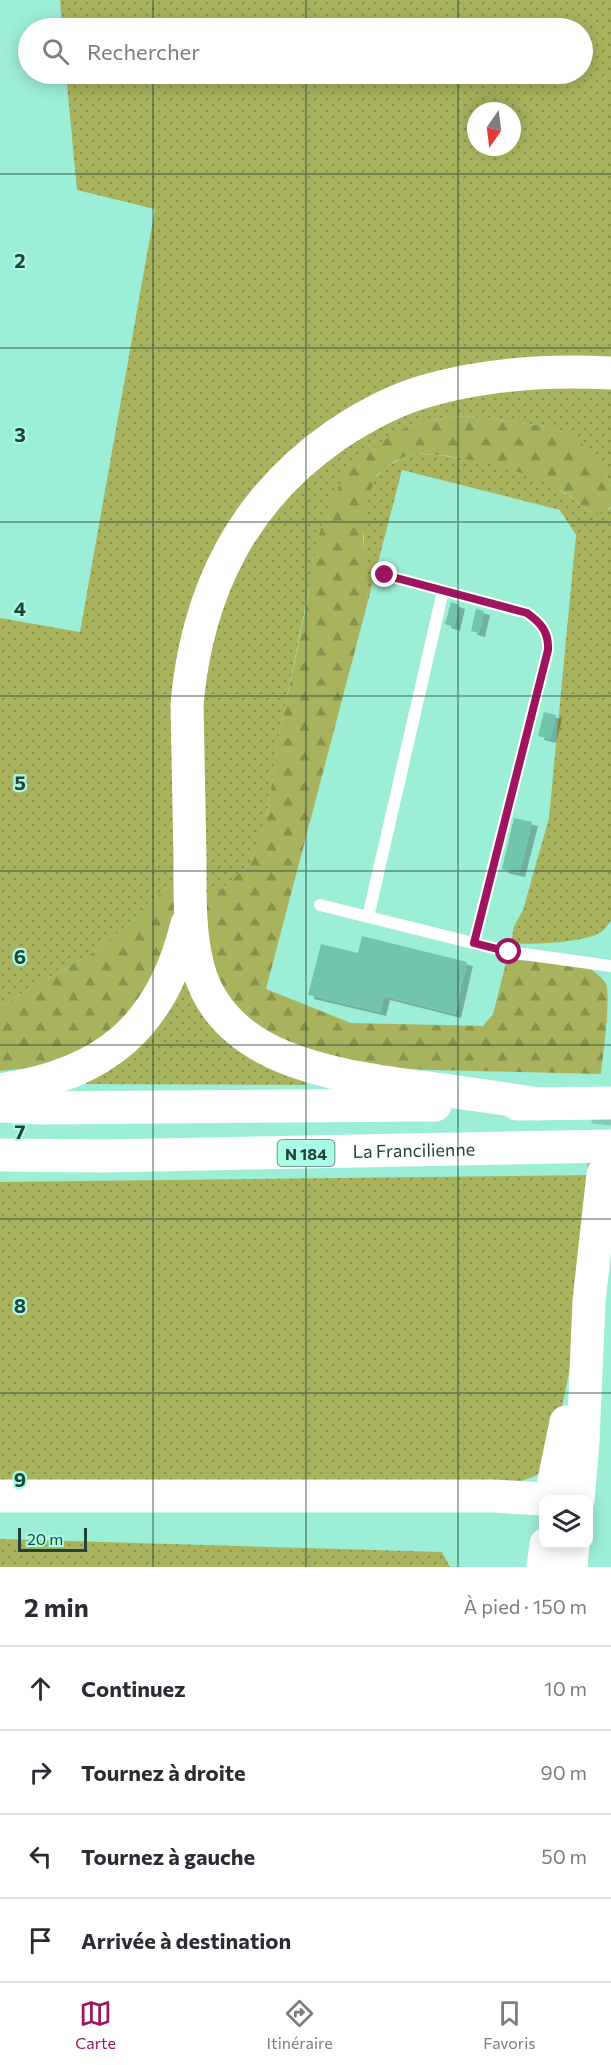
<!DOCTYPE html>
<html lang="fr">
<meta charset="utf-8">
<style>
:root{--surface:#fff;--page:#f2f2f3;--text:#2b2b33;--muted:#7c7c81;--line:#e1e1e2;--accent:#9f1460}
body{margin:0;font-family:Commissioner,sans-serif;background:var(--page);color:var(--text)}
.controls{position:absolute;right:18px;bottom:18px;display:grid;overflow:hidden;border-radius:12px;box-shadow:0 3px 15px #0003}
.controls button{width:54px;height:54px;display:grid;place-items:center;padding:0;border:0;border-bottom:2px solid var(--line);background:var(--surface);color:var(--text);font:30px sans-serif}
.compass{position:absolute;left:467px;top:102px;width:54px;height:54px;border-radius:50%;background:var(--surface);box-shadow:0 3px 15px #0003;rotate:194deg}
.scale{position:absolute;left:18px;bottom:15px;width:69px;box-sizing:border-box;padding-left:6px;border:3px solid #21433a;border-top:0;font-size:16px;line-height:21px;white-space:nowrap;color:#21433a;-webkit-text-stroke:4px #aafce5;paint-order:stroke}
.stop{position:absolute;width:18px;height:18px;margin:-14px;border:4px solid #9f1460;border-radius:50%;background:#fff}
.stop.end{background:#9f1460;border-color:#fff;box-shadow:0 2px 6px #0008}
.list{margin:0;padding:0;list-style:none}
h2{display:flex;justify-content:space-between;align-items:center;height:78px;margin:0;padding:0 24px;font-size:26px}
h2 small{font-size:20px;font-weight:400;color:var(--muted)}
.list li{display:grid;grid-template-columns:39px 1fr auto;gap:18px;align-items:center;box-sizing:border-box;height:84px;padding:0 24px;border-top:2px solid var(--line)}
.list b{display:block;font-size:22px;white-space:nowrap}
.list em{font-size:20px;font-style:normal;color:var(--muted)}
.icon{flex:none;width:33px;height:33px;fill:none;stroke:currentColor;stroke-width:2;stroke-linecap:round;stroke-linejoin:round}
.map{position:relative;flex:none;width:611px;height:1567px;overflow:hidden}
.search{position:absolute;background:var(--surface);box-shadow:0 3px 15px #0003;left:18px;right:18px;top:18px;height:66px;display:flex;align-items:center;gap:15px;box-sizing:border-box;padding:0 21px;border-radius:33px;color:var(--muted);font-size:22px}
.sheet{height:414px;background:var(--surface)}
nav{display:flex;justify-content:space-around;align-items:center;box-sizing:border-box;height:84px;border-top:2px solid var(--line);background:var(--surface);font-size:16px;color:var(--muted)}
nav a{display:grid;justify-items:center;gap:3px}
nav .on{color:var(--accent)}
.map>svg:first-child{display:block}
.grass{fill:url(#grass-dots);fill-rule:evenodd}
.forest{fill:url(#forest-firs)}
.building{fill:#73c4ae;filter:url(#shadow)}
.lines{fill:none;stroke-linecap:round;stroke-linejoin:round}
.secondary-tunnel{stroke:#84ccb8;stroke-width:33;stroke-dasharray:33 16;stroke-linecap:butt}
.lane{stroke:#fff;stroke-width:12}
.secondary{stroke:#fff;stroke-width:33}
.highway{stroke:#fff;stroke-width:33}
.route{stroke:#9f1460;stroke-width:8}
.grid{fill:none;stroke:#21433a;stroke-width:1.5;stroke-opacity:0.55}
.labels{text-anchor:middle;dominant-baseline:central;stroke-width:4.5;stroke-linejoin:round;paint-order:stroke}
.shield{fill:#aafce5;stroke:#4a7a6d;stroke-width:1.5}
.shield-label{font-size:16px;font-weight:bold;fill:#21433a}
.street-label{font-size:18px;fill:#21433a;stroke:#aafce5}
.grid-label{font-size:20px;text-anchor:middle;font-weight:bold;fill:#21433a;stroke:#aafce5;stroke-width:4.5;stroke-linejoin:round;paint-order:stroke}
</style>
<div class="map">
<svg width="611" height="1567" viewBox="0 0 611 1567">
<defs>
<pattern id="grass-dots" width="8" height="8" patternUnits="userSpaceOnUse" patternTransform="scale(1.5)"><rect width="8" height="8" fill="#a9b35e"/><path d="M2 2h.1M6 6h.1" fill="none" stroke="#89934f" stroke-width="1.8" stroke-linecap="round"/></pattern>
<pattern id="forest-firs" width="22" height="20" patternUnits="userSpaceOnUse" patternTransform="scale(1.5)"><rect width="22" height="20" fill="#a9b35e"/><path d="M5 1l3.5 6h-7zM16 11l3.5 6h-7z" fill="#89934f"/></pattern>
<filter id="shadow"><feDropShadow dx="6" dy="4" stdDeviation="0" flood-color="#0004"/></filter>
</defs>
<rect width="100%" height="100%" fill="#9deed7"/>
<g class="grass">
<path d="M60,0H611V362L432,374L225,533L178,880L154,898L130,923L94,952L0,1006V618L80,632L155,209L77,190L66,74H582V28H62ZM476,111H512V147H476Z"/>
<path d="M535,387L611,389V486L606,473L568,433L536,425L478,417L452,416L409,426L323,520L278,741L266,823L249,864L206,903L202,689L219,613L245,554L283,497L377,423L451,397Z"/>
<path d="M415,453C456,457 501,461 539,478C557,487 574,500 590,512L610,509L611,506V921C608,924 605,930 601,932C584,943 531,945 511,943L514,926L523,910L549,818L576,535L560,510L402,470L368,601C365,571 356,496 379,474C389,464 402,458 415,453Z"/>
<path d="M189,979L305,1076L306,1085L87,1084L85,1079L183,980Z"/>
<path d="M590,1175L573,1353L551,1461C539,1479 525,1480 505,1484L0,1480V1182Z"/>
<path d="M0,1539L442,1552L450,1567H0Z"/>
</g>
<g class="forest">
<path d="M452,416L478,417L536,425L568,433L590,450L606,473L611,486V506L603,514L590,512L565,493L538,478L493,464L449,456L415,453L395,461L377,475L367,499L363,539L368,601L266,989L351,1023L483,1026L493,1014L507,959L584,966C592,970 601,975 606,984C611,997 603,1056 601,1074L431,1070L357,1066L274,1042L225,999L210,962L206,903L249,864L266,823L278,741L307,602L315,552L323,520L346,472L379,443L409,426Z"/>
<path d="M178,880L170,956L116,1032L47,1066L0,1071V1006L94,952L130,923L154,898Z"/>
</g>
<g class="building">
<path d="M451,602L459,605L454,627L445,624Z"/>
<path d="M476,609L484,611L479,633L471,631Z"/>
<path d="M544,712L556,715L550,739L538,736Z"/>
<path d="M514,818L532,822L519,873L502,869Z"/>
<path d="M362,936L467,962L455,1014L384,996L380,1012L308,995L321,944L358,953Z"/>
</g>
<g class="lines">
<path class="secondary-tunnel" d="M603,1174L611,1093"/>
<g class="lane">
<path d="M385,575L527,613C541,623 549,632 548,650L474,943"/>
<path d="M320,905L509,952L611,966"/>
<path d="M368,917L443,591"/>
</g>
<g class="secondary">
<path d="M550,1500L566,1422"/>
<path d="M578,1500L583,1442L589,1301L603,1174"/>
<path d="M543,1567L546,1544"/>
<path d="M571,1567L573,1544"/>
</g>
<g class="highway">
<path d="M0,1090C104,1075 162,1027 187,924"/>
<path d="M517,1104L611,1103"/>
<path d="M539,1104C499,1098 459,1092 418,1087C336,1075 223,1062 198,967C189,932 190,894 190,859C189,807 188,756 187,704C197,592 242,500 336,435C363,417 394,400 426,391C484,374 550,370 611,373"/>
<path d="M0,1106L38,1108L435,1105"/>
<path id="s1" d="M0,1155L104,1156L611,1146"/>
<path d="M0,1496H494L558,1500"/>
</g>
</g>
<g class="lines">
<path class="route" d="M385,575L527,613C541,623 549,632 548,650L474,943L509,952"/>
</g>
<path class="grid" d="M153,0V28M306,0V28M458,0V28M153,74V1567M306,74V1567M458,74V1567M0,174H611M0,348H611M0,522H611M0,696H611M0,871H611M0,1045H611M0,1219H611M0,1393H611"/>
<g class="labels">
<rect class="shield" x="277.5" y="1140" width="57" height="26" rx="4.5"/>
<g class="shield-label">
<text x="306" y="1153">N 184</text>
</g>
<g class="street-label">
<text stroke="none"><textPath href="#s1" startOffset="414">La Francilienne</textPath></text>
</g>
</g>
<g class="grid-label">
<text x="20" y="268">2</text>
<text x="20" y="442">3</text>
<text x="20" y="616">4</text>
<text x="20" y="790">5</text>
<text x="20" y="964">6</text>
<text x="20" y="1139">7</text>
<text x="20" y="1313">8</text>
<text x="20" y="1487">9</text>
</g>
</svg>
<div class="controls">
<button><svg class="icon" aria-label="layers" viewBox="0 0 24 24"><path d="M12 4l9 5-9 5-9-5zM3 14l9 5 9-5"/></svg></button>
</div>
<svg class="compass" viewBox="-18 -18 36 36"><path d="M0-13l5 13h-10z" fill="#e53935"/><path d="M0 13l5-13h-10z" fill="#7c7c81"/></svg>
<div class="scale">20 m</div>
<div class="stop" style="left:509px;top:952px"></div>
<div class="stop end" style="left:385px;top:575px"></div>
<div class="search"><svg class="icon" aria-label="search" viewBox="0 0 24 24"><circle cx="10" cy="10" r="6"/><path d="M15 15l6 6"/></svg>Rechercher</div>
</div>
<section class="sheet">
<h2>2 min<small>À pied · 150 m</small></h2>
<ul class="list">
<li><svg class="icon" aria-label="ahead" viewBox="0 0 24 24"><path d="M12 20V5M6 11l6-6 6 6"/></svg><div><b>Continuez</b></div><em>10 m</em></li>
<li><svg class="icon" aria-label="right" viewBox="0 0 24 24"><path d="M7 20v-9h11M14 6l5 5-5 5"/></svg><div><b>Tournez à droite</b></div><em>90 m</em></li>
<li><svg class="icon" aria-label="left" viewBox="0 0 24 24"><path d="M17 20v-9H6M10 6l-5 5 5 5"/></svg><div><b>Tournez à gauche</b></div><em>50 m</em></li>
<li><svg class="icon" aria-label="arrive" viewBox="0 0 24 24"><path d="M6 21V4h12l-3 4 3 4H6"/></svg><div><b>Arrivée à destination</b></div></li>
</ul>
</section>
<nav>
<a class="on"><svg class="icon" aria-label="map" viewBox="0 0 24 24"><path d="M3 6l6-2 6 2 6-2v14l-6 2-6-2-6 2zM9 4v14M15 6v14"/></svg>Carte</a>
<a><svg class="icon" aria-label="directions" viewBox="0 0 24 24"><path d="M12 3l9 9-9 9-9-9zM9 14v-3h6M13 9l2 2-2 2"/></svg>Itinéraire</a>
<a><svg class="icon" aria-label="saved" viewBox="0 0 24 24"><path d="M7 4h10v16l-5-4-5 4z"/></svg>Favoris</a>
</nav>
